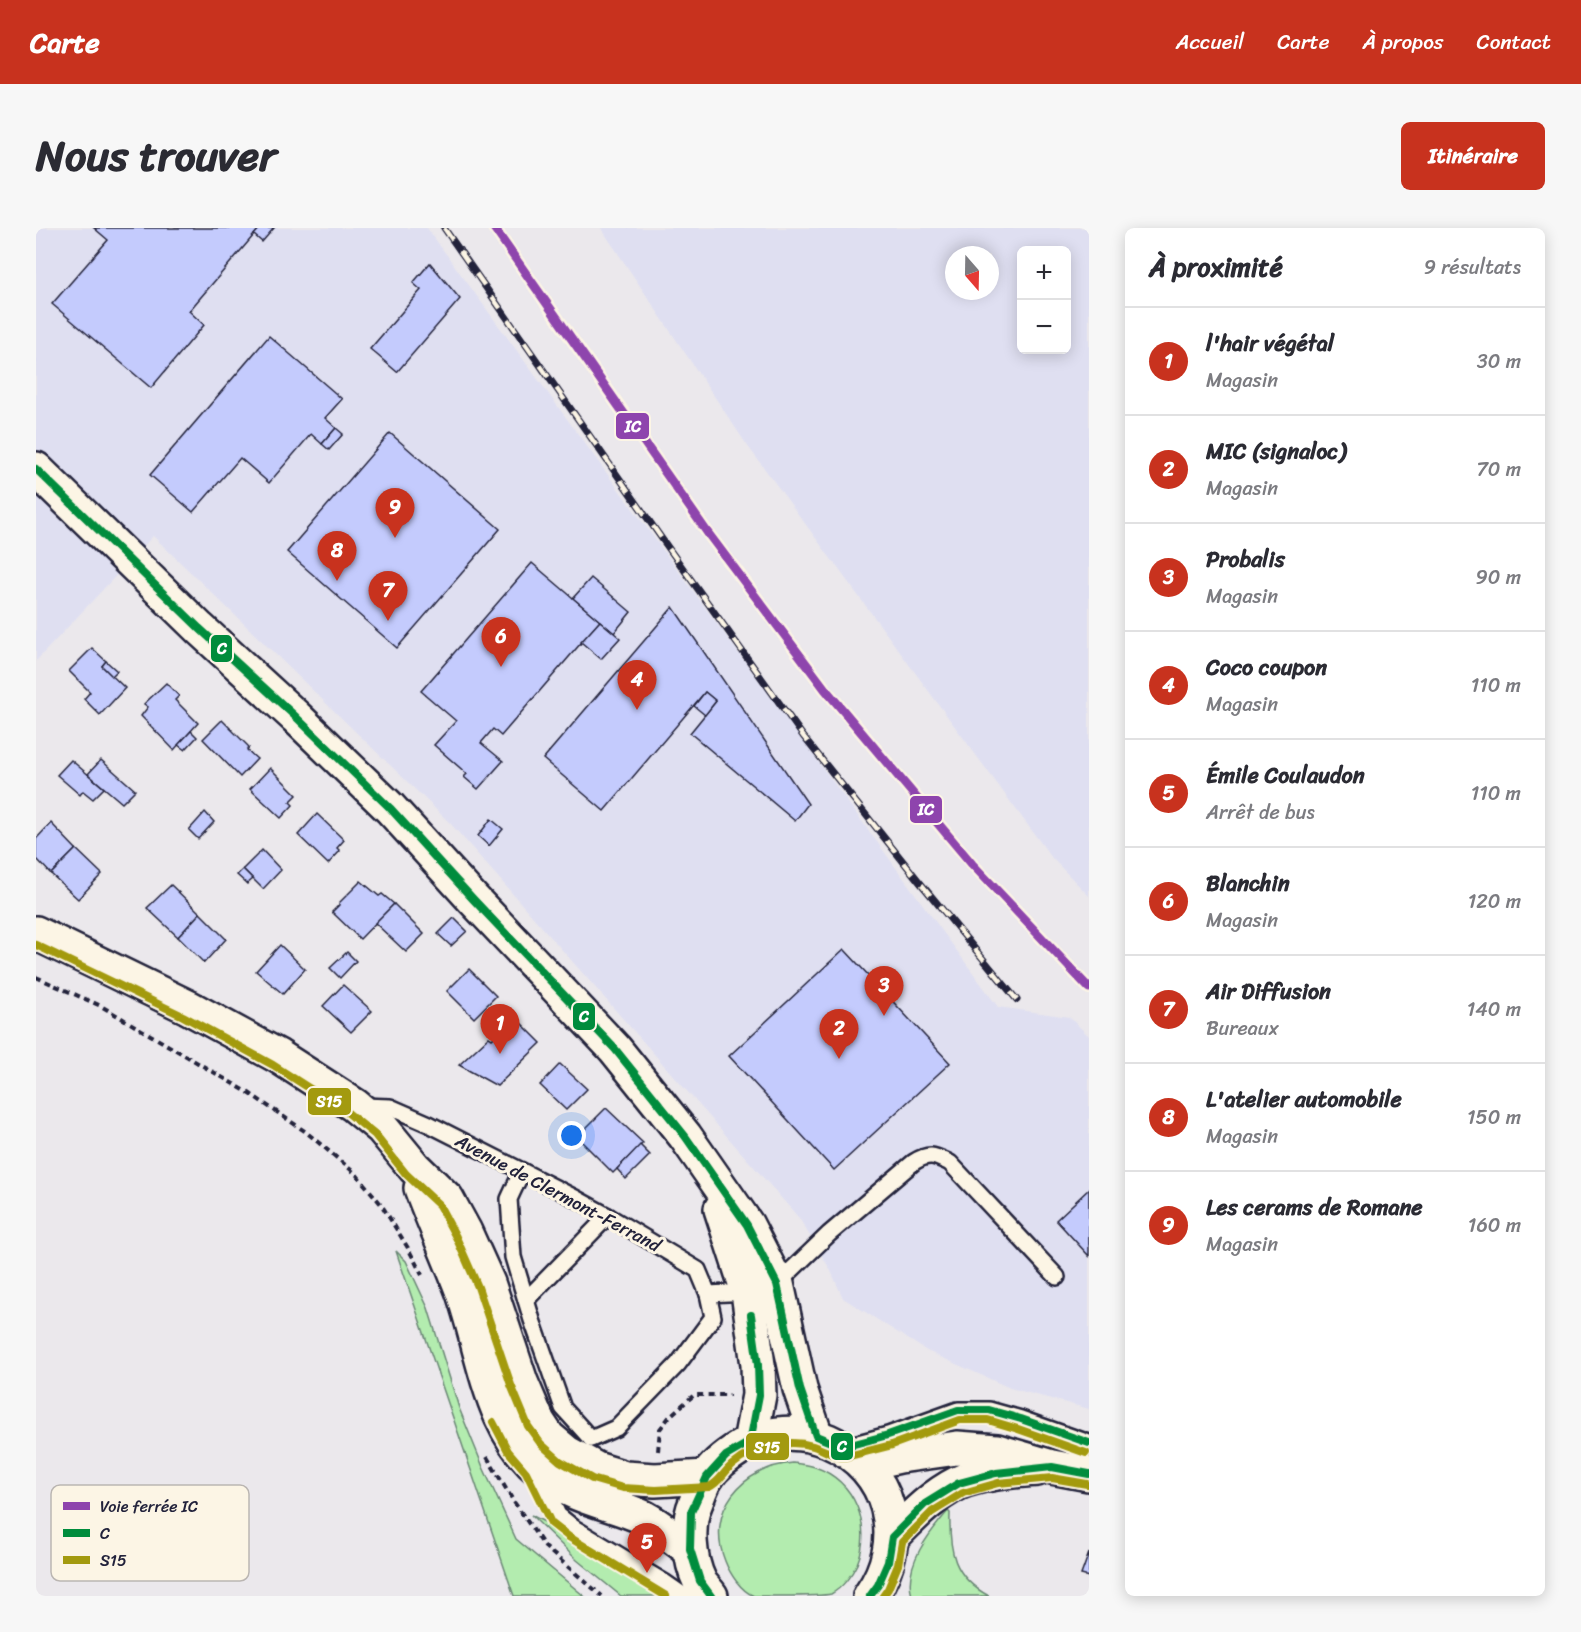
<!DOCTYPE html>
<html lang="fr">
<meta charset="utf-8">
<style>
:root{--surface:#fff;--page:#f7f7f7;--text:#2b2b33;--muted:#7c7c81;--line:#e1e1e2;--accent:#c8321e}
body{margin:0;font-family:Sriracha,sans-serif;background:var(--page);color:var(--text)}
.controls{position:absolute;right:18px;top:18px;display:grid;overflow:hidden;border-radius:9px;box-shadow:0 3px 15px #0003}
.controls button{width:54px;height:54px;display:grid;place-items:center;padding:0;border:0;border-bottom:2px solid var(--line);background:var(--surface);color:var(--text);font:30px sans-serif}
.compass{position:absolute;left:909px;top:18px;width:54px;height:54px;border-radius:50%;background:var(--surface);box-shadow:0 3px 15px #0003;rotate:160deg}
.you{position:absolute;left:536px;top:908px;width:21px;height:21px;margin:-15px;border:4px solid #fff;border-radius:50%;background:#1a73e8;box-shadow:0 0 0 9px #1a73e833}
.badge{display:grid;place-items:center;width:39px;height:39px;border-radius:50%;background:var(--accent);color:#fff;font-size:20px;font-weight:700}
.pin{position:absolute;translate:-50% -50px;filter:drop-shadow(0 2px 3px #0008)}
.pin::after{content:'';position:absolute;top:32px;width:21px;height:18px;background:inherit;clip-path:polygon(0 0,100% 0,50% 100%)}
.list{margin:0;padding:0;list-style:none}
h2{display:flex;justify-content:space-between;align-items:center;height:78px;margin:0;padding:0 24px;font-size:26px}
h2 small{font-size:20px;font-weight:400;color:var(--muted)}
.list li{display:grid;grid-template-columns:39px 1fr auto;gap:18px;align-items:center;box-sizing:border-box;height:108px;padding:0 24px;border-top:2px solid var(--line)}
.list b{display:block;font-size:22px;white-space:nowrap}
.list p{margin:0;font-size:20px;white-space:nowrap;color:var(--muted)}
.list em{font-size:20px;font-style:normal;color:var(--muted)}
.map{position:relative;flex:none;width:1053px;height:1368px;overflow:hidden;border-radius:9px}
header{display:flex;align-items:center;gap:36px;box-sizing:border-box;height:84px;padding:0 30px;background:var(--accent);color:#fff}
header strong{font-size:28px}
nav{display:flex;gap:33px;margin-inline-start:auto;font-size:21px}
.intro{display:flex;align-items:center;justify-content:space-between;box-sizing:border-box;height:144px;padding:0 36px}
h1{margin:0;font-size:42px}
.button{padding:15px 27px;border-radius:9px;background:var(--accent);color:#fff;font-size:21px;font-weight:700}
main{display:flex;gap:36px;padding:0 36px}
aside{flex:1;background:var(--surface);border-radius:9px;box-shadow:0 3px 15px #0003}
.map>svg:first-child{display:block}
.built{fill:#dfdff1;fill-rule:evenodd}
.green{fill:#b3ecaf;stroke:#6a8775;stroke-width:1.5}
.building{fill:#c4cbfd;stroke:#22223b;stroke-width:1.5}
.lines{fill:none;stroke-linecap:round;stroke-linejoin:round}
.service-casing{stroke:#22223b;stroke-width:20}
.tertiary-casing{stroke:#22223b;stroke-width:38}
.secondary-casing{stroke:#22223b;stroke-width:38}
.path{stroke:#22223b;stroke-width:4;stroke-dasharray:6 4.5;stroke-linecap:butt}
.service{stroke:#fcf5e5;stroke-width:15}
.tertiary{stroke:#fcf5e5;stroke-width:33}
.secondary{stroke:#fcf5e5;stroke-width:33}
.rail-casing{stroke:#22223b;stroke-width:7}
.rail{stroke:#fcf5e5;stroke-width:4.5;stroke-dasharray:14;stroke-linecap:butt}
.bus-1-casing{stroke:#fcf5e5;stroke-width:12}
.bus-2-casing{stroke:#fcf5e5;stroke-width:12}
.bus-1{stroke:#008c3c;stroke-width:8}
.bus-2{stroke:#a39a0f;stroke-width:8}
.rail-1-casing{stroke:#fcf5e5;stroke-width:14}
.rail-1{stroke:#8e44ad;stroke-width:9}
.labels{text-anchor:middle;dominant-baseline:central;stroke-width:6;stroke-linejoin:round;paint-order:stroke}
.street-label{font-size:18px;fill:#22223b;stroke:#fcf5e5}
.key{fill:#fcf5e5;stroke:#bbb6b2;stroke-width:1.5}
.key-label{font-size:16px;fill:#22223b}
.line-badge{stroke:#fcf5e5;stroke-width:2}
.badge-label{font-size:16px;text-anchor:middle;font-weight:bold;fill:#fff}
</style>
<header>
<strong>Carte</strong>
<nav><a>Accueil</a><a>Carte</a><a>À propos</a><a>Contact</a></nav>
</header>
<div class="intro"><h1>Nous trouver</h1><a class="button">Itinéraire</a></div>
<main>
<div class="map">
<svg width="1053" height="1368" viewBox="0 0 1053 1368">
<rect width="100%" height="100%" fill="#ebe8ec"/>
<filter id="ink" filterUnits="userSpaceOnUse"><feTurbulence type="fractalNoise" baseFrequency=".0167" numOctaves="2"/><feDisplacementMap in="SourceGraphic" scale="12" xChannelSelector="R" yChannelSelector="G"/><feConvolveMatrix kernelMatrix="1 2 1 2 8 2 1 2 1" color-interpolation-filters="sRGB"/></filter>
<g filter="url(#ink)">
<g class="built">
<path d="M0,0H391L962,779L1033,789L1053,808V1181L974,1160L891,1123L807,1070L794,1041L763,990L414,595L117,308L0,433Z"/>
<path d="M565,0H1053V668L1016,630L711,217ZM986,22H1030V122H986ZM918,27H954V63H918Z"/>
</g>
<g class="green">
<path d="M360,1023L370,1033L392,1080L423,1180L447,1239L480,1311L548,1368H478Z"/>
<path d="M757,1235C764,1236 772,1237 779,1239C819,1253 837,1298 821,1336C816,1347 806,1360 795,1366C787,1368 756,1368 745,1368C737,1368 726,1368 718,1368C705,1363 694,1346 689,1333C669,1283 706,1239 757,1235Z"/>
<path d="M912,1283L914,1285C913,1323 917,1349 953,1368H876C867,1337 894,1304 912,1283Z"/>
<path d="M495,1287L516,1298L630,1368H585L541,1332Z"/>
</g>
<g class="building">
<path d="M58,0H224L153,83L168,97L115,160L16,76L72,12Z"/>
<path d="M224,0H238L226,14L218,7Z"/>
<path d="M394,35L424,71L361,144L334,121L385,62L377,55Z"/>
<path d="M233,108L306,171L289,190L300,200L286,216L275,206L233,255L204,230L157,284L114,247Z"/>
<path d="M300,200L307,206L293,222L286,216Z"/>
<path d="M354,205L464,301L361,420L251,324Z"/>
<path d="M496,335L564,393L465,508L457,501L445,515L467,533L442,561L428,549L431,546L398,517L420,493L385,463Z"/>
<path d="M555,350L595,384L578,405L537,370Z"/>
<path d="M637,379L772,576L759,593L654,505L680,473L669,464L568,583L507,531Z"/>
<path d="M564,393L584,410L565,431L545,414Z"/>
<path d="M56,420L70,433L66,438L89,460L64,487L48,471L54,464L33,443Z"/>
<path d="M70,433L81,443L76,448L66,438Z"/>
<path d="M130,455L143,468L139,472L162,495L138,522L105,488L112,479L108,476Z"/>
<path d="M669,464L680,473L669,487L658,478Z"/>
<path d="M186,492L213,519L211,522L221,531L204,549L167,511Z"/>
<path d="M155,503L161,509L149,522L142,517Z"/>
<path d="M35,532L68,560L57,571L47,563L44,567L21,547Z"/>
<path d="M65,532L99,562L86,575L52,546Z"/>
<path d="M234,540L261,567L254,574L257,577L245,590L214,561Z"/>
<path d="M169,584L178,594L162,611L153,602Z"/>
<path d="M281,586L308,612L301,620L304,623L292,636L262,607Z"/>
<path d="M455,591L467,601L453,618L442,608Z"/>
<path d="M15,595L40,621L15,646L0,630V611Z"/>
<path d="M40,621L66,646L42,671L15,646Z"/>
<path d="M226,622L245,642L227,661L207,641Z"/>
<path d="M207,641L217,651L211,656L201,647Z"/>
<path d="M325,653L343,668L346,666L358,676L324,711L296,684L303,677V675Z"/>
<path d="M135,657L164,685L142,709L111,680Z"/>
<path d="M358,676L388,706L370,724L339,695Z"/>
<path d="M164,685L190,711L168,735L142,709Z"/>
<path d="M418,690L431,703L415,718L402,706Z"/>
<path d="M244,717L269,741L247,766L220,743Z"/>
<path d="M808,721L914,835L798,942L693,828Z"/>
<path d="M311,724L320,733L304,750L294,740Z"/>
<path d="M433,741L460,768L438,790L411,763Z"/>
<path d="M307,757L336,783L315,804L287,778Z"/>
<path d="M479,789L505,815L461,858L423,837L453,809L456,811Z"/>
<path d="M524,836L551,861L530,882L504,857Z"/>
<path d="M570,880L607,915L577,945L541,909Z"/>
<path d="M604,917L614,927L590,951L581,941Z"/>
<path d="M1053,961V1028L1020,992Z"/>
<path d="M1053,1325V1349L1045,1347Z"/>
</g>
<g class="lines">
<g class="service-casing">
<g id="service">
<path d="M326,878L354,879L393,896L541,971L572,988L662,1042L672,1066L712,1064"/>
<path d="M486,943L473,971L477,1029L496,1092L527,1180L555,1211L580,1200L642,1136L677,1089L672,1066"/>
<path d="M741,1056L793,1006L878,934C894,924 899,928 914,935L1021,1049"/>
<path d="M490,1072L572,988"/>
<path d="M807,1219L852,1207L922,1182H953L985,1191L1053,1215"/>
<path d="M505,1251L522,1287L538,1300L628,1354L648,1368"/>
</g>
</g>
<g class="tertiary-casing">
<g id="tertiary">
<path d="M0,705L152,779L242,828L318,877L346,900L378,939L411,971L429,1004L452,1055L485,1154L502,1194L512,1209L531,1225L560,1241L589,1250L619,1252L671,1249"/>
<path d="M385,960C398,995 413,1028 426,1062C449,1126 453,1206 512,1249C542,1271 577,1275 609,1290C624,1298 639,1311 654,1321"/>
</g>
</g>
<g class="secondary-casing">
<g id="secondary">
<path d="M0,241L163,400L260,489L354,580L437,671L579,821L649,908L711,997L741,1056L764,1161L780,1208"/>
<path d="M685,981L712,1064L722,1137L723,1167L714,1214"/>
<path d="M828,1236L864,1228L921,1220L961,1223L1016,1239L1053,1246"/>
<path d="M856,1309C876,1289 896,1268 922,1255C943,1245 978,1243 1001,1241"/>
<path d="M675,1368C672,1363 667,1359 664,1354C653,1332 650,1296 660,1274C663,1266 666,1256 671,1249C679,1236 692,1227 705,1219C731,1203 763,1201 792,1213C855,1240 874,1312 834,1368"/>
</g>
</g>
<g class="path">
<path d="M0,749L65,778L213,865L270,904L320,946L345,976L372,1020L386,1047"/>
<path d="M622,1223L624,1201L634,1188L658,1167H694"/>
<path d="M451,1229L478,1274L509,1319L566,1368"/>
</g>
<use href="#service" class="service"/>
<use href="#tertiary" class="tertiary"/>
<use href="#secondary" class="secondary"/>
<g class="rail-casing">
<path id="rail" d="M408,0L626,311L767,508L882,652L981,772"/>
</g>
<use href="#rail" class="rail"/>
<g class="bus-1-casing">
<g id="bus-1">
<path d="M0,241L163,400L260,489L354,580L437,671L579,821L649,908L711,997L741,1056L764,1161L780,1208L807,1219L852,1207L922,1182H953L985,1191L1053,1215"/>
<path d="M675,1368L664,1353L654,1321L655,1284L671,1249L690,1228L714,1214L723,1167L722,1137L715,1087"/>
<path d="M834,1368L842,1357L852,1334L856,1309L889,1276L923,1255L960,1245L1016,1239L1053,1246"/>
</g>
</g>
<g class="bus-2-casing">
<g id="bus-2">
<path d="M0,717L147,788L237,837L312,885L339,907L370,946L403,977L420,1009L442,1059L475,1157L492,1198L505,1216L524,1233L556,1251L587,1260L620,1262L673,1259C683,1255 688,1244 696,1237C718,1219 751,1210 777,1218C786,1221 795,1226 804,1229H809L856,1217L924,1192H952L982,1201L1050,1225"/>
<path d="M457,1194L472,1223L490,1244L515,1295L533,1309L630,1368"/>
<path d="M847,1368L852,1361L862,1337L866,1314L896,1284L927,1265L962,1255L1016,1250L1051,1256"/>
</g>
</g>
<use href="#bus-1" class="bus-1"/>
<use href="#bus-2" class="bus-2"/>
<g class="rail-1-casing">
<path id="rail-1" d="M458,0L671,304L789,461L936,636L1053,760"/>
</g>
<use href="#rail-1" class="rail-1"/>
</g>
</g>
<g class="labels">
<g class="street-label">
<text transform="translate(522 965) rotate(28)">Avenue de Clermont-Ferrand</text>
</g>
</g>
<rect x="15" y="1257" width="198" height="96" rx="9" class="key"/>
<rect x="27" y="1274" width="27" height="8" fill="#8e44ad"/>
<rect x="27" y="1301" width="27" height="8" fill="#008c3c"/>
<rect x="27" y="1328" width="27" height="8" fill="#a39a0f"/>
<g class="key-label">
<text x="64" y="1284">Voie ferrée IC</text>
<text x="64" y="1311">C</text>
<text x="64" y="1338">S15</text>
</g>
<g class="line-badge">
<rect x="579" y="184" width="35" height="28" rx="6" fill="#8e44ad"/>
<rect x="174" y="406" width="23" height="29" rx="6" fill="#008c3c"/>
<rect x="873" y="567" width="34" height="29" rx="6" fill="#8e44ad"/>
<rect x="536" y="774" width="24" height="29" rx="6" fill="#008c3c"/>
<rect x="271" y="859" width="45" height="29" rx="6" fill="#a39a0f"/>
<rect x="794" y="1204" width="24" height="29" rx="6" fill="#008c3c"/>
<rect x="709" y="1204" width="45" height="29" rx="6" fill="#a39a0f"/>
</g>
<g class="badge-label">
<text x="597" y="204">IC</text>
<text x="186" y="426">C</text>
<text x="890" y="587">IC</text>
<text x="548" y="794">C</text>
<text x="293" y="879">S15</text>
<text x="806" y="1224">C</text>
<text x="731" y="1225">S15</text>
</g>
</svg>
<div class="controls">
<button>+</button>
<button>−</button>
</div>
<svg class="compass" viewBox="-18 -18 36 36"><path d="M0-13l5 13h-10z" fill="#e53935"/><path d="M0 13l5-13h-10z" fill="#7c7c81"/></svg>
<div class="you"></div>
<div class="pin badge" style="left:464px;top:826px">1</div>
<div class="pin badge" style="left:803px;top:831px">2</div>
<div class="pin badge" style="left:848px;top:788px">3</div>
<div class="pin badge" style="left:601px;top:482px">4</div>
<div class="pin badge" style="left:611px;top:1345px">5</div>
<div class="pin badge" style="left:465px;top:439px">6</div>
<div class="pin badge" style="left:352px;top:393px">7</div>
<div class="pin badge" style="left:301px;top:353px">8</div>
<div class="pin badge" style="left:359px;top:310px">9</div>
</div>
<aside>
<h2>À proximité<small>9 résultats</small></h2>
<ul class="list">
<li><span class="badge">1</span><div><b>l'hair végétal</b><p>Magasin</p></div><em>30 m</em></li>
<li><span class="badge">2</span><div><b>MIC (signaloc)</b><p>Magasin</p></div><em>70 m</em></li>
<li><span class="badge">3</span><div><b>Probalis</b><p>Magasin</p></div><em>90 m</em></li>
<li><span class="badge">4</span><div><b>Coco coupon</b><p>Magasin</p></div><em>110 m</em></li>
<li><span class="badge">5</span><div><b>Émile Coulaudon</b><p>Arrêt de bus</p></div><em>110 m</em></li>
<li><span class="badge">6</span><div><b>Blanchin</b><p>Magasin</p></div><em>120 m</em></li>
<li><span class="badge">7</span><div><b>Air Diffusion</b><p>Bureaux</p></div><em>140 m</em></li>
<li><span class="badge">8</span><div><b>L'atelier automobile</b><p>Magasin</p></div><em>150 m</em></li>
<li><span class="badge">9</span><div><b>Les cerams de Romane</b><p>Magasin</p></div><em>160 m</em></li>
</ul>
</aside>
</main>
